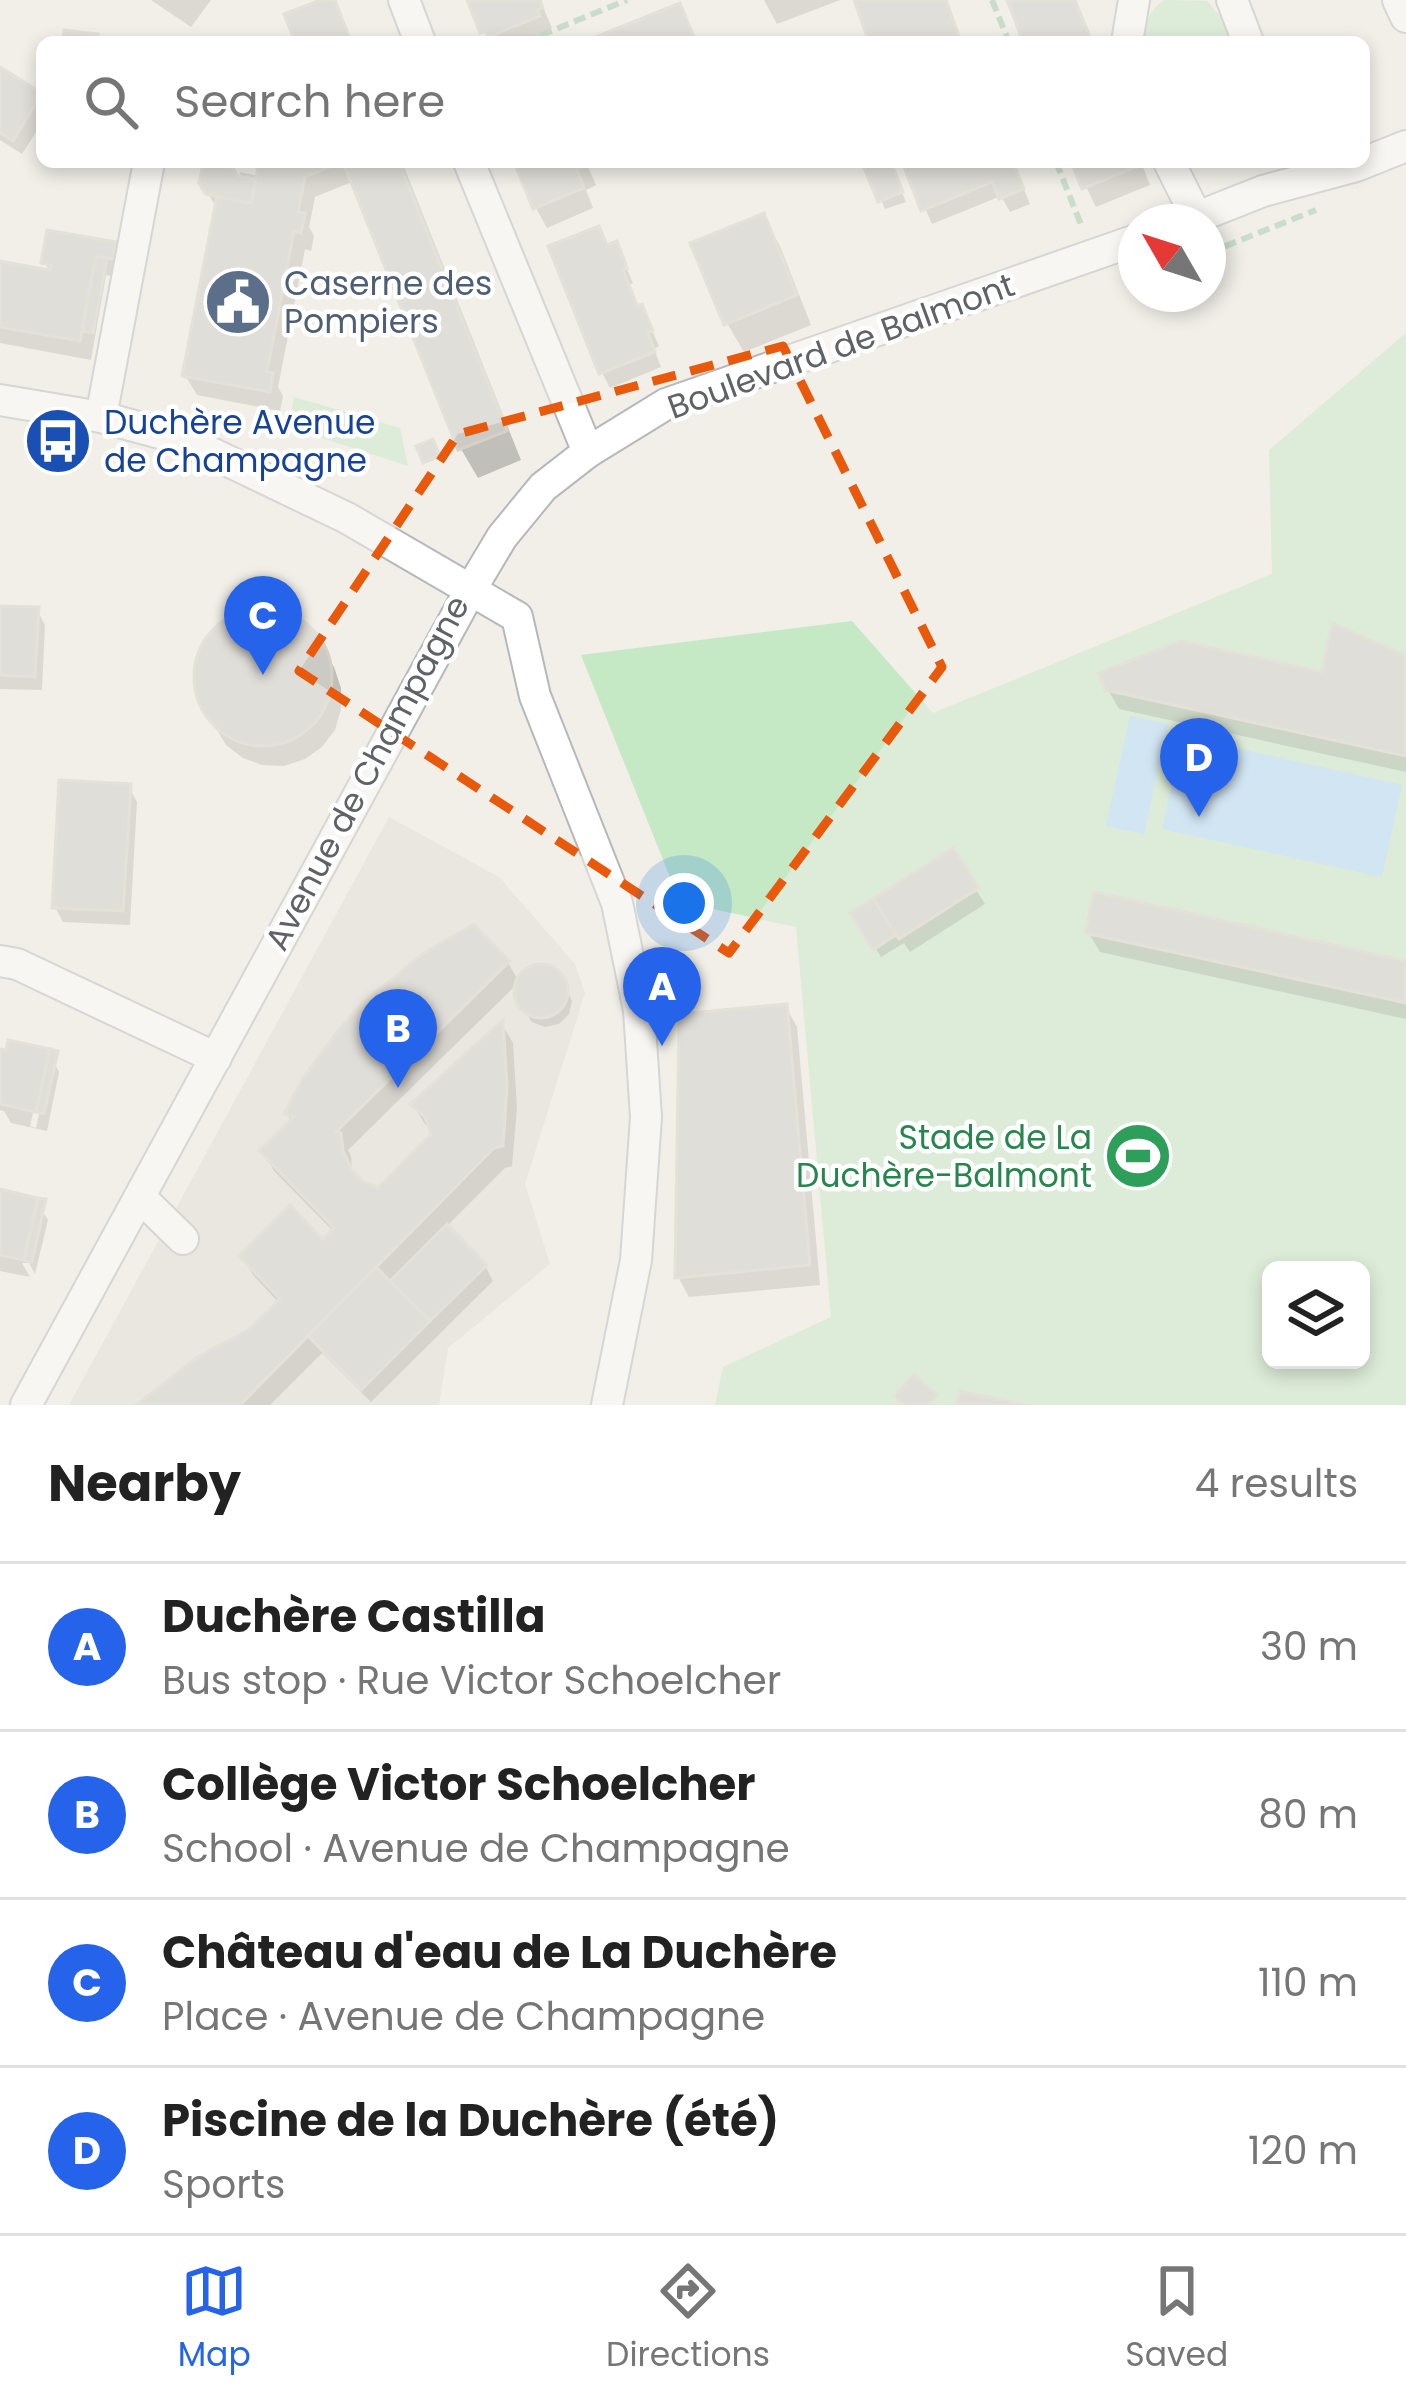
<!DOCTYPE html>
<meta charset="utf-8">
<style>
:root{--surface:#fff;--page:#f6f6f6;--text:#222;--muted:#767676;--line:#e0e0e0;--accent:#2563eb}
body{margin:0;font-family:Poppins,sans-serif;background:var(--page);color:var(--text)}
.controls{position:absolute;right:36px;bottom:36px;display:grid;overflow:hidden;border-radius:18px;box-shadow:0 6px 18px #0003}
.controls button{width:108px;height:108px;display:grid;place-items:center;padding:0;border:0;border-bottom:3px solid var(--line);background:var(--surface);color:var(--text);font:60px sans-serif}
.compass{position:absolute;left:1118px;top:204px;width:108px;height:108px;border-radius:50%;background:var(--surface);box-shadow:0 6px 18px #0003;rotate:309deg}
.you{position:absolute;left:684px;top:903px;width:42px;height:42px;margin:-30px;border:9px solid #fff;border-radius:50%;background:#1a73e8;box-shadow:0 0 0 18px #1a73e833}
.badge{display:grid;place-items:center;width:78px;height:78px;border-radius:50%;background:var(--accent);color:#fff;font-size:39px;font-weight:700}
.pin{position:absolute;translate:-50% -99px;filter:drop-shadow(0 3px 6px #0008)}
.pin::after{content:'';position:absolute;top:63px;width:42px;height:36px;background:inherit;clip-path:polygon(0 0,100% 0,50% 100%)}
.list{margin:0;padding:0;list-style:none}
h2{display:flex;justify-content:space-between;align-items:center;height:156px;margin:0;padding:0 48px;font-size:51px}
h2 small{font-size:39px;font-weight:400;color:var(--muted)}
.list li{display:grid;grid-template-columns:78px 1fr auto;gap:36px;align-items:center;box-sizing:border-box;height:168px;padding:0 48px;border-top:3px solid var(--line)}
.list b{display:block;font-size:45px;white-space:nowrap}
.list p{margin:0;font-size:39px;white-space:nowrap;color:var(--muted)}
.list em{font-size:39px;font-style:normal;color:var(--muted)}
.icon{flex:none;width:66px;height:66px;fill:none;stroke:currentColor;stroke-width:2;stroke-linecap:round;stroke-linejoin:round}
.map{position:relative;flex:none;width:1406px;height:1405px;overflow:hidden}
.search{position:absolute;background:var(--surface);box-shadow:0 6px 18px #0003;left:36px;right:36px;top:36px;height:132px;display:flex;align-items:center;gap:30px;box-sizing:border-box;padding:0 42px;border-radius:18px;color:var(--muted);font-size:45px}
.sheet{height:828px;background:var(--surface)}
nav{display:flex;justify-content:space-around;align-items:center;box-sizing:border-box;height:168px;border-top:3px solid var(--line);background:var(--surface);font-size:33px;color:var(--muted)}
nav a{display:grid;justify-items:center;gap:6px}
nav .on{color:var(--accent)}
.map>svg:first-child{display:block}
.education{fill:#e1ded6}
.green{fill:#c5e8c5;fill-rule:evenodd}
.water{fill:#aadaff}
.shadow{fill:#0003;fill-rule:evenodd}
.building{fill:#cccac5;stroke:#d6d1c6;stroke-width:3}
.lines{fill:none;stroke-linecap:round;stroke-linejoin:round}
.minor-casing{stroke:#b5b8bc;stroke-width:34}
.path{stroke:#9cc7a9;stroke-width:6;stroke-dasharray:12 6;stroke-linecap:butt}
.minor{stroke:#fff;stroke-width:30}
.marked{fill:none;stroke:#e8590c;stroke-width:9;stroke-dasharray:24 15;stroke-linejoin:round}
.labels{text-anchor:middle;dominant-baseline:central;stroke-width:9;stroke-linejoin:round;paint-order:stroke}
.service-label{font-size:33px;fill:#4e5e75;stroke:#fff;text-anchor:start}
.street-label{font-size:33px;fill:#5f6368;stroke:#fff}
.transit-label{font-size:33px;fill:#164399;stroke:#fff;text-anchor:start}
.leisure-label{font-size:33px;fill:#27864d;stroke:#fff;text-anchor:end}
</style>
<div class="map">
<svg width="1406" height="1405" viewBox="0 0 1406 1405">
<rect width="100%" height="100%" fill="#f1efe8"/>
<path class="education" d="M389,817L499,877L575,964L585,993L525,1184L550,1264L448,1348L439,1405H69Z"/>
<g class="green">
<path d="M1165,0L1207,1L1227,24L1233,42H1145C1141,27 1151,7 1165,0Z"/>
<path d="M1406,333V1405H715L723,1367L831,1317L796,927L680,902L581,655L852,621L933,713L1272,574L1269,450ZM1271,1270H1361V1360H1271Z"/>
<path d="M294,397L400,428L408,466L288,427Z"/>
</g>
<g class="water">
<path d="M1130,716L1168,724L1144,834L1106,826Z"/>
<path d="M1182,736L1402,785L1382,877L1162,829Z"/>
</g>
<g class="shadow">
<path d="M151,0H211L191,27Z"/>
<path d="M470,0H540L552,28L546,31L549,37L535,42H489Z"/>
<path d="M764,0H840L777,24Z"/>
<path d="M0,70L42,98V123L22,154L0,140Z"/>
<path d="M262,162H402L521,460L478,478L461,449L354,181L315,197L309,227L314,236L311,251L305,249L278,387L283,396L280,411L197,395L185,375L218,204L214,203L202,185L246,184L239,172L255,175L259,179Z"/>
<path d="M517,162H586L596,185L586,190L593,208L547,228L536,208Z"/>
<path d="M872,162H889L906,202L885,209L866,164Z"/>
<path d="M905,162H1013L1030,204L1010,212L1001,196L932,224Z"/>
<path d="M1074,162H1141L1150,185L1096,207Z"/>
<path d="M763,217L780,246L811,325L744,352L727,323Z"/>
<path d="M115,245L126,265L124,278L106,275L91,360L0,343V263L51,274L45,262Z"/>
<path d="M616,245L633,283L629,285L638,309L649,323L659,346L654,349L661,367L610,388L602,373L552,248H608Z"/>
<path d="M0,609L37,610L45,625L42,690L0,689Z"/>
<path d="M265,610L288,615L307,627L334,667L341,688V709L335,730L322,747L305,759L284,766L262,765L243,758L226,745L202,704L196,684L198,662L207,640L222,624L243,614Z"/>
<path d="M1406,660V772L1119,709L1107,688L1324,675Z"/>
<path d="M129,787L137,802L130,925L63,922L55,907Z"/>
<path d="M952,852L985,904L910,952L904,943L881,957L854,914Z"/>
<path d="M1088,932L1406,964V1019L1100,952Z"/>
<path d="M508,963L518,980L536,967L550,968L561,977L572,1001L569,1014L559,1024L545,1027L532,1022L521,1006L517,984L348,1150L351,1156L352,1174L378,1192L436,1134L425,1124L413,1105L502,1024L513,1043L517,1108L512,1166L505,1168L446,1227L485,1266L493,1281L371,1402L322,1353L270,1405H141L249,1333L279,1303L254,1276L242,1257L323,1243L334,1232L274,1171L263,1151L292,1122L287,1114Z"/>
<path d="M786,1007L797,1027L820,1285L689,1297L678,1277Z"/>
<path d="M0,1052L56,1054V1066L59,1072L47,1131L11,1123L4,1111L0,1110ZM44,1065H50L36,1128L30,1126Z"/>
<path d="M0,1192L41,1209L48,1220L35,1274L29,1263H22L30,1277L0,1271Z"/>
</g>
<g class="building">
<path d="M320,0H335L351,42H295L284,14Z"/>
<path d="M467,0H540L543,8L537,10L540,16L488,37L486,31L480,33Z"/>
<path d="M854,0H946L961,42H869Z"/>
<path d="M1007,0H1075L1092,42H1023Z"/>
<path d="M680,3L696,42H583Z"/>
<path d="M64,30L98,34L97,42H63Z"/>
<path d="M0,67L42,93L13,141L0,133Z"/>
<path d="M259,162H341L305,177L298,212L305,213L301,233L294,231L267,372L273,373L270,392L182,376L217,196L251,203Z"/>
<path d="M343,162H399L507,431L458,450Z"/>
<path d="M514,162H586L587,165L577,169L584,188L533,209Z"/>
<path d="M891,162L903,192L878,202L862,163Z"/>
<path d="M902,162H1013L1024,189L999,199L992,182L921,211Z"/>
<path d="M1071,162H1140L1141,165L1082,189Z"/>
<path d="M211,164L233,168L238,176L256,179L251,203L205,194L199,183L202,169Z"/>
<path d="M764,213L797,295L724,325L690,243Z"/>
<path d="M599,226L607,245L617,241L627,268L623,269L637,306L642,304L653,331L648,333L655,352L599,374L548,246Z"/>
<path d="M47,230L116,242L113,259L96,256L80,341L0,327V261L50,270L51,265L41,263Z"/>
<path d="M96,256L107,258L93,333L82,331Z"/>
<path d="M433,439L440,456L423,463L416,446Z"/>
<path d="M0,606L39,607L35,677L0,675Z"/>
<circle cx="263" cy="677" r="69"/>
<path d="M1332,623L1406,656V756L1105,690L1098,673L1181,641L1322,672Z"/>
<path d="M59,780L131,784L123,911L52,908Z"/>
<path d="M953,848L979,888L899,939L873,899Z"/>
<path d="M1094,892L1406,961V1003L1085,933Z"/>
<path d="M873,899L896,935L873,950L850,913Z"/>
<path d="M474,924L510,961L336,1132L341,1133L343,1151L352,1170L363,1181L378,1188L431,1134L425,1117L410,1104L503,1020L507,1086L503,1146L494,1148L240,1405H136L199,1356L248,1330L280,1299L239,1256L290,1205L323,1239L334,1228L259,1151L294,1116L284,1114L303,1078L336,1033L363,1003L421,955Z"/>
<circle cx="541" cy="991" r="27"/>
<path d="M787,1004L810,1265L675,1278L679,1014Z"/>
<path d="M8,1040L50,1049L36,1112L0,1104V1049L6,1050Z"/>
<path d="M50,1049L58,1051L44,1114L36,1112Z"/>
<path d="M0,1189L38,1198L24,1260L0,1255Z"/>
<path d="M38,1198L46,1199L32,1262L24,1260Z"/>
<path d="M447,1224L487,1265L430,1321L390,1281Z"/>
<path d="M376,1267L430,1321L361,1390L308,1336Z"/>
<path d="M914,1374L937,1395L927,1405H904L894,1396Z"/>
<path d="M960,1391L1025,1405H956Z"/>
</g>
<g class="lines">
<g class="minor-casing">
<g id="minor">
<path d="M404,0L420,42"/>
<path d="M1232,0L1248,42"/>
<path d="M1398,0L1406,17"/>
<path d="M1127,42L1134,0"/>
<path d="M469,162L588,452"/>
<path d="M1169,162L1197,218"/>
<path d="M1185,222L1263,191L1356,166L1406,146"/>
<path d="M0,400L101,417L182,439L347,518L517,617L535,696L617,903L639,1010L646,1117L636,1260L607,1405"/>
<path d="M101,417L149,162"/>
<path d="M0,961L17,964L216,1058"/>
<path d="M140,1197L183,1239"/>
<path d="M26,1405L471,589L502,537L543,487L588,452L666,404L1136,240"/>
</g>
</g>
<g class="path">
<path d="M992,0L1009,42"/>
<path d="M524,42L627,0"/>
<path d="M1056,162L1082,227"/>
<path d="M1208,253L1316,210"/>
</g>
<use href="#minor" class="minor"/>
</g>
<path d="M0 0H1406V1405H0ZM783,346L942,667L729,953L299,671L458,434Z" fill="#f1efe8" fill-opacity=".55" fill-rule="evenodd"/>
<path class="marked" d="M783,346L942,667L729,953L299,671L458,434Z"/>
<defs>
<g id="civic-disc" transform="scale(3.45)"><circle r="9.5" fill="#5c6f8a" stroke="#fff"/><path d="M-.6-6.5H3V-4.5H.6V-3L4-1V1h2V6H-6V1h2V-1L-.6-3ZM-1.2 2.5V6h2.4V2.5Z" fill="#fff"/></g>
<g id="bus-disc" transform="scale(3.45)"><circle r="9.5" fill="#1a4fb4" stroke="#fff"/><path d="M-5-6H5V4H4V6H2V4H-2V6H-4V4H-5ZM-3.5-4V0h7V-4ZM-3.5 1.2v1.5H-2V1.2ZM2 1.2v1.5H3.5V1.2Z" fill="#fff"/></g>
<g id="stadium-disc" transform="scale(3.45)"><circle r="9.5" fill="#2e9e5b" stroke="#fff"/><path d="M0-5a6.5 5 0 1 0 0 10a6.5 5 0 1 0 0-10ZM-3.5-1.8h7v3.6h-7Z" fill="#fff"/></g>
</defs>
<g fill-rule="evenodd">
<use href="#civic-disc" x="238" y="302"/>
<use href="#bus-disc" x="58" y="441"/>
<use href="#stadium-disc" x="1138" y="1156"/>
</g>
<g class="labels">
<g class="service-label">
<text x="284" y="283">Caserne des<tspan x="284" dy="38">Pompiers</tspan></text>
</g>
<g class="street-label">
<text transform="translate(841 346) rotate(-20)">Boulevard de Balmont</text>
<text transform="translate(367 773) rotate(-62)">Avenue de Champagne</text>
</g>
<g class="transit-label">
<text x="104" y="422">Duchère Avenue<tspan x="104" dy="38">de Champagne</tspan></text>
</g>
<g class="leisure-label">
<text x="1092" y="1137">Stade de La<tspan x="1092" dy="38">Duchère-Balmont</tspan></text>
</g>
</g>
</svg>
<div class="controls">
<button><svg class="icon" aria-label="layers" viewBox="0 0 24 24"><path d="M12 4l9 5-9 5-9-5zM3 14l9 5 9-5"/></svg></button>
</div>
<svg class="compass" viewBox="-18 -18 36 36"><path d="M0-13l5 13h-10z" fill="#e53935"/><path d="M0 13l5-13h-10z" fill="#767676"/></svg>
<div class="you"></div>
<div class="pin badge" style="left:662px;top:1046px">A</div>
<div class="pin badge" style="left:398px;top:1088px">B</div>
<div class="pin badge" style="left:263px;top:675px">C</div>
<div class="pin badge" style="left:1199px;top:817px">D</div>
<div class="search"><svg class="icon" aria-label="search" viewBox="0 0 24 24"><circle cx="10" cy="10" r="6"/><path d="M15 15l6 6"/></svg>Search here</div>
</div>
<section class="sheet">
<h2>Nearby<small>4 results</small></h2>
<ul class="list">
<li><span class="badge">A</span><div><b>Duchère Castilla</b><p>Bus stop · Rue Victor Schoelcher</p></div><em>30 m</em></li>
<li><span class="badge">B</span><div><b>Collège Victor Schoelcher</b><p>School · Avenue de Champagne</p></div><em>80 m</em></li>
<li><span class="badge">C</span><div><b>Château d'eau de La Duchère</b><p>Place · Avenue de Champagne</p></div><em>110 m</em></li>
<li><span class="badge">D</span><div><b>Piscine de la Duchère (été)</b><p>Sports</p></div><em>120 m</em></li>
</ul>
</section>
<nav>
<a class="on"><svg class="icon" aria-label="map" viewBox="0 0 24 24"><path d="M3 6l6-2 6 2 6-2v14l-6 2-6-2-6 2zM9 4v14M15 6v14"/></svg>Map</a>
<a><svg class="icon" aria-label="directions" viewBox="0 0 24 24"><path d="M12 3l9 9-9 9-9-9zM9 14v-3h6M13 9l2 2-2 2"/></svg>Directions</a>
<a><svg class="icon" aria-label="saved" viewBox="0 0 24 24"><path d="M7 4h10v16l-5-4-5 4z"/></svg>Saved</a>
</nav>
